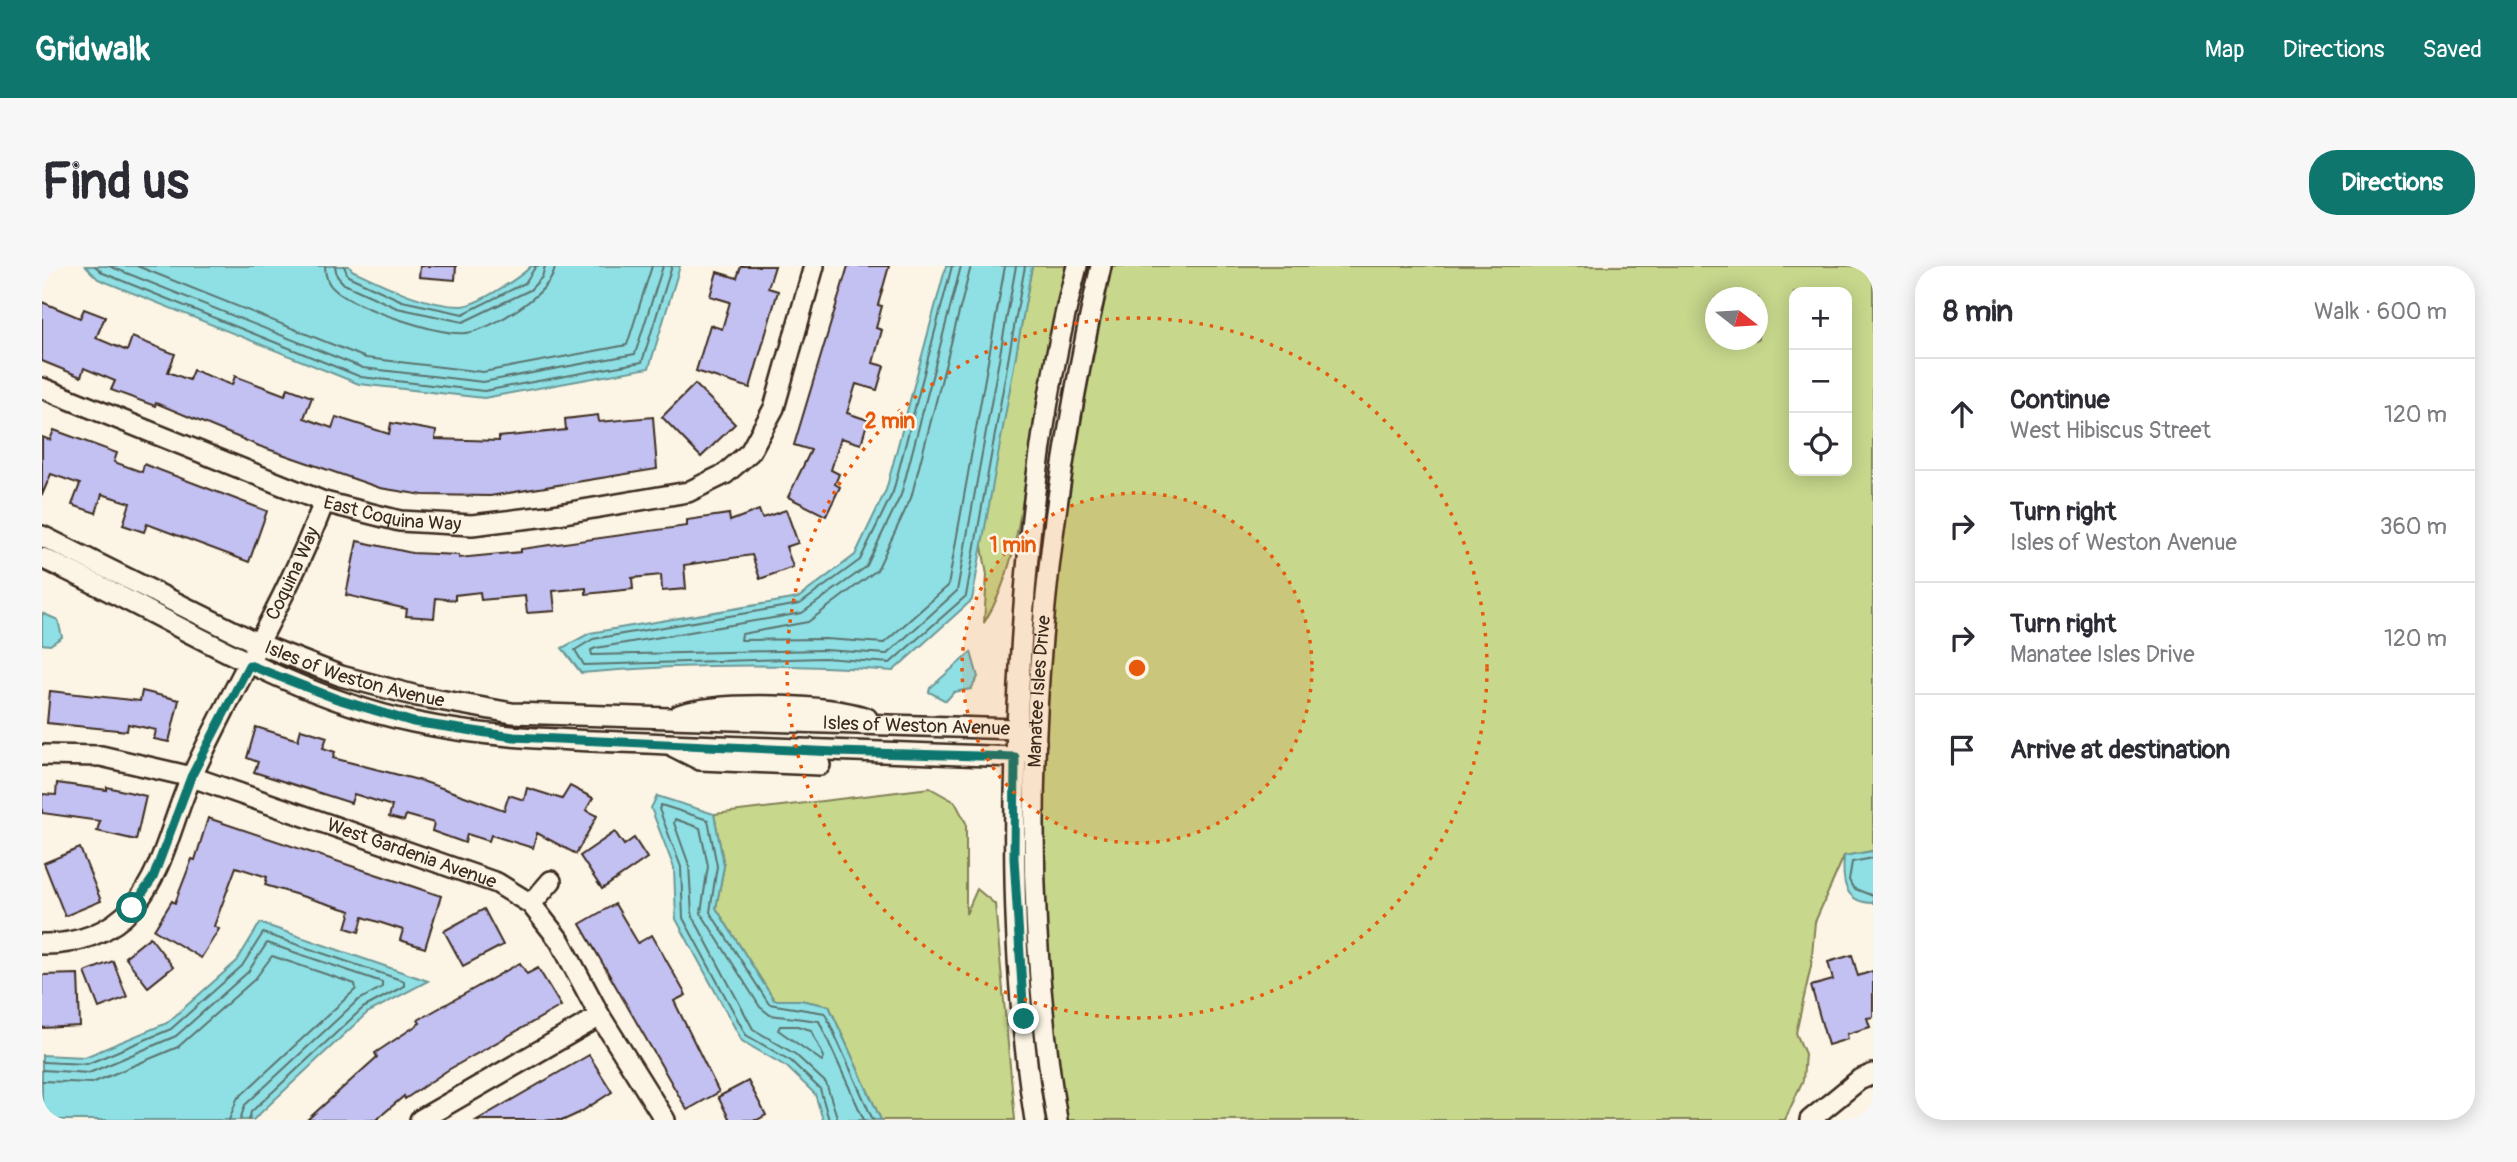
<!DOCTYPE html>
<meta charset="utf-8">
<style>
:root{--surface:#fff;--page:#f7f7f7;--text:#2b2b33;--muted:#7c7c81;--line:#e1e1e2;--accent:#0f766e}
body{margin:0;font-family:Pangolin,sans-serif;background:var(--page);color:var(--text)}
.controls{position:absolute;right:21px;top:21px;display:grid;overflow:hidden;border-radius:14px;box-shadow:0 4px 18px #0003}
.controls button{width:63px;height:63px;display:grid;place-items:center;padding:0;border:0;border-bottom:2px solid var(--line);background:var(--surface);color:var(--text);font:35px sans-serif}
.compass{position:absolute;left:1663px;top:21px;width:63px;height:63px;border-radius:50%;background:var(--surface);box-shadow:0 4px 18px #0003;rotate:107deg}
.stop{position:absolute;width:21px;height:21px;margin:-16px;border:5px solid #0f766e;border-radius:50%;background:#fff}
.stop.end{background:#0f766e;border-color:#fff;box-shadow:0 2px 7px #0008}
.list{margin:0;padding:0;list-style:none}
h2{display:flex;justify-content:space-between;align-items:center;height:91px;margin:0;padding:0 28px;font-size:30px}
h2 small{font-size:23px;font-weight:400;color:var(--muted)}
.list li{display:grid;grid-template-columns:46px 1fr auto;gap:21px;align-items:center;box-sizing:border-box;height:112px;padding:0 28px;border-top:2px solid var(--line)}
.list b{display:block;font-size:26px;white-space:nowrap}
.list p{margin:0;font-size:23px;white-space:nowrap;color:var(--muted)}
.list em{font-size:23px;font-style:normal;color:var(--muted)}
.icon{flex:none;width:38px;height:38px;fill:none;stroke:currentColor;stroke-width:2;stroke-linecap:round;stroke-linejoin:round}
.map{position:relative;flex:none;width:1831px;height:854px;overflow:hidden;border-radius:28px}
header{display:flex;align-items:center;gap:42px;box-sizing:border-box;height:98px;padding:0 35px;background:var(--accent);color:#fff}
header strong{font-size:33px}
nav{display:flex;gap:38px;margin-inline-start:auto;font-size:24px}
.intro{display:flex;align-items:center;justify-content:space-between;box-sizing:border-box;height:168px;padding:0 42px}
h1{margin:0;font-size:49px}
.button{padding:18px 32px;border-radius:28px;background:var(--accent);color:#fff;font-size:24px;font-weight:700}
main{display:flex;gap:42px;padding:0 42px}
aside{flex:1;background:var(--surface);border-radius:28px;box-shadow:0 4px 18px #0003}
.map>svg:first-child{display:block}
.green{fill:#c7d78c;stroke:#818055;stroke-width:2;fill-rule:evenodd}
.water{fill:#8ee0e5;stroke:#6d9795;stroke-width:2}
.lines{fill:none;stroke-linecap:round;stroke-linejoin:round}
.shore{stroke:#5c736e;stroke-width:2}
.building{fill:#c3c0f2;stroke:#3b2a1e;stroke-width:2}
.minor-casing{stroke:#3b2a1e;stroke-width:24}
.minor{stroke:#fcf5e5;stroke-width:19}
.route{stroke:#0f766e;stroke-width:9}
.ring{fill:none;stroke:#e8590c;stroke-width:3.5;stroke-dasharray:3.5 7}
.labels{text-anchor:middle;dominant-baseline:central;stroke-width:5;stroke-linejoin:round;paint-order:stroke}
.street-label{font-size:19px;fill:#3b2a1e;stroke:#fcf5e5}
.centre{fill:#e8590c;stroke:#fcf5e5;stroke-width:3.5}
.ring-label{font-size:21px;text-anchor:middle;font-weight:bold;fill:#e8590c;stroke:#fcf5e5;stroke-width:5;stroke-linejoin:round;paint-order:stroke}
</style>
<header>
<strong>Gridwalk</strong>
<nav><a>Map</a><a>Directions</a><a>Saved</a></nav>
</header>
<div class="intro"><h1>Find us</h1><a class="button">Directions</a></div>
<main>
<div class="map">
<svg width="1831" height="854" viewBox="0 0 1831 854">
<rect width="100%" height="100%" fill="#fcf5e5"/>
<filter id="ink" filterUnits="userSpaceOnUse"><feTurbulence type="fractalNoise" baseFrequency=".0143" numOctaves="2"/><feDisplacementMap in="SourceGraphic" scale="14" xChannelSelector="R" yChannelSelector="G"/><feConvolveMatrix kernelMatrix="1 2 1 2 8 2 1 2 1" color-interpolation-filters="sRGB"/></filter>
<g filter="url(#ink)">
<g class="green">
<path d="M990,0H1026C1013,65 998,129 987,194C978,250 973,307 942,357L945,309L939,275Z"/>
<path d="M1059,0H1831V585L1802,590L1773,656L1769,700L1754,767L1763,788L1761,814L1743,854H1015L1003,756L999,365ZM1752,26H1805V205H1752ZM1674,32H1716V74H1674Z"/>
<path d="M888,522L913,536L924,557V648L935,623L953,638L973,854H839L787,740L758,734H732L674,642L682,600L672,548Z"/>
</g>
<g class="water">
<path d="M43,0H307L310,4C342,19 383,40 419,40C434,40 479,11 489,0H638L607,102L442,132L317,118L56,13Z"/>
<path d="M904,0H990L930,334L851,405C748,397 643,398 539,407L520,382L548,367L756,332L813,289L844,224Z"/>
<path d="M0,347L16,354L20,371L8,379L0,378Z"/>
<path d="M929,386L936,411L929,423L912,426L904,435L887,426L888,422Z"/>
<path d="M615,530L672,548L682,600L674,642L732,734H758L787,740L839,854H781L773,828L745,801L700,775L634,653L632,602L609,542Z"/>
<path d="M1831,585V637C1801,637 1800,613 1802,590Z"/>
<path d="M218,657L386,715L325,747L211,854H0V789L43,791L125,757L195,695Z"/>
</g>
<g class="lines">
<g class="shore">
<path d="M53,0L61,7L319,111L442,125L600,96L630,0"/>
<path d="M67,0L321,102L441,116L593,88L621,0"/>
<path d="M95,0L324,92L441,106L585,79L610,0"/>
<path d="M283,0C283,9 285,18 293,24C312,41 398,70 424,67C448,64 512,27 513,0"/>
<path d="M293,0L295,10L302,18L355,42L421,56L488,24L500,11L503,0"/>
<path d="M302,0L306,10L360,35L421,48L483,17L494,0"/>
<path d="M910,0L851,226L818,294L758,338L551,373L533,384L542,399L782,392L848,397L924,330L983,0"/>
<path d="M919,0L859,229L824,301L760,347L554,382L549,384L550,389L782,384L845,388L915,325L974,0"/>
<path d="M929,0L869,232L835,304L766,356L700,368L699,374L783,373L842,377L906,320L963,0"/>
<path d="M1831,592L1810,596L1807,614L1811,622L1831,630"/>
<path d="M755,760L769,764L782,791L780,795L736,764L738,760Z"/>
<path d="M0,796L45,798L129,763L200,700L221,667L362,715V720L321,742L209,846L207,854"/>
<path d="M0,804L47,807L134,770L206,706L225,677L340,716V721L315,735L203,839L198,854"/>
<path d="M0,815L50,817L136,781L213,713L230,690L313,718L314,723L195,833L187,854"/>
<path d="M787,854L778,823L749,795L704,769L641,652L639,601L617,543L619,539L666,554L675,600L668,646L727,738L783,747L831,854"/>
<path d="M796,854L784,817L753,788L711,763L650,649L647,599L632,557L633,553L658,562L666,600L659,647L718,741L728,749L777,755L822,854"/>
</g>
</g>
<g class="building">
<path d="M378,0H414L413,14L377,11Z"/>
<path d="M699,0H733L726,22L736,25L708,122L654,105L668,59L680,63L688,36L668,30L675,6L695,12Z"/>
<path d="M806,0H847L836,39L840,40L834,62L840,64L831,97L842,100L835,124L814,118L805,147L826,154L819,178L799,172L789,204L797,208L793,218L798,221L784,250L746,231L769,184L752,179Z"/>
<path d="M0,36L38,52L42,43L63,51L54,72L85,85L90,71L133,88L126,106L147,114L151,104L190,119L193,110L243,129L246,122L270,131L262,152L290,162L294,151L347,168L349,157L394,165L393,173L457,175V171L524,164L523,153L556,149L557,156L611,151L615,203L448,230L381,229L338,222L217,180L114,137L113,140L69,124L73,115L42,102L39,111L0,95Z"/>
<path d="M653,118L693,158L659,191L620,151Z"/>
<path d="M12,164L75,187L72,196L100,206L102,198L225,245L207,296L105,258L102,266L81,259L88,237L60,228L54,247L30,239L38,218L9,208L0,229V171L8,174Z"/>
<path d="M717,244L720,252L744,244L756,277L744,281L751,301L718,313L710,289L642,299L644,323L620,325L619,309L590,312L591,323L544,328V322L511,325L513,345L485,347L483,330L439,334L438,326L413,329V334L394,332L392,352L364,350L365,343L304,329L315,275L370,287L417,289V292L479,286V283L645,260V254L687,248L688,255Z"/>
<path d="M8,425L98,435L100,425L137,434L127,476L112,473L114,464L86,458L85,465L5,457Z"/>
<path d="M214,461L256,474L259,463L285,471L281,482L293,486L291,492L380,515L462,544L467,529L482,534L485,522L520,533L528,520L551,532L544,544L555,550L534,588L495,567L491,582L449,569L447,575L425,568L423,577L390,565L392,557L364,549L362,555L347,551L350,540L312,528L309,537L212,506L216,496L205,492Z"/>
<path d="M15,517L65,524V521L104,530L94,574L55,565L58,555L0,547V528L14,529Z"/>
<path d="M166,552L399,630L383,682L358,674L361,664L321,651L317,666L304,662L309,645L223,619L225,611L194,601L172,660L177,663L159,692L112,664L130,635L133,637L150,593L153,594Z"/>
<path d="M573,566L582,579L592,572L605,592L560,623L538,590Z"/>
<path d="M38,582L59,635L23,650L2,597Z"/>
<path d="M573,638L596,677L610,669L644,729L632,735L677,826L645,844L538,658Z"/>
<path d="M442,643L461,679L421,700L402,665Z"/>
<path d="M108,671L131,701L106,721L83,691Z"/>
<path d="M1810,689L1816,710L1831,705V751L1825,752L1828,761L1805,768L1806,773L1786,779L1769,720L1791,714L1786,696Z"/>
<path d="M71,695L85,731L57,742L43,706Z"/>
<path d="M478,697L485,708L496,702L519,740L406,804L363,833L362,830L334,854H265L335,791L333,787L378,757L376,754Z"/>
<path d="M36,708L38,760L0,762V709Z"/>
<path d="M547,789L570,826L537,847L522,854H435Z"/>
<path d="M706,815L724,849L715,854H688L676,831Z"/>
</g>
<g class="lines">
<g class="minor-casing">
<g id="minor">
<path id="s1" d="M0,122L282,236L358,255L430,259L505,250L646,226L683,208L708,186L732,142L772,0"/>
<path id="s2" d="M0,270L217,378L299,410L375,430L470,447L974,463L994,476"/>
<path d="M0,292C123,348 237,427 371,456C454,474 540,474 624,478C740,483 856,487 973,491L994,476"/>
<path d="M637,449C679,435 784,438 825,452"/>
<path d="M632,481L658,494L778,499"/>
<path id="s3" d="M0,489L59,490L150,511L455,617L489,638L518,675L558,750L623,854"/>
<path d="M489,638L509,615"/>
<path id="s4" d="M0,678C33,679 69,667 91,641C122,605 130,553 150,510C192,418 246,331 282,236"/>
<path d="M378,854L558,750"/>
<path d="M993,854C970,711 969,564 977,420C984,279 999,137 1035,0"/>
<path id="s5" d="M1015,854C969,570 996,278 1059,0"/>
<path d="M1768,854L1817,814L1831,808"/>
</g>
</g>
<use href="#minor" class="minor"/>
</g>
</g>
<g class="lines" filter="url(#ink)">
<path class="route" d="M90,642L111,612L149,511L207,399L295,433L371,456L472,471L794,486L973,491L972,592L982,753"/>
</g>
<circle cx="1095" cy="402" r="175" fill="#e8590c" fill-opacity=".12"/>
<g class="ring">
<circle cx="1095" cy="402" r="175"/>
<circle cx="1095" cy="402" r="350"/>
</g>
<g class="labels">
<g class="street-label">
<text stroke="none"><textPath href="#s1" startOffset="374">East Coquina Way</textPath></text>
<text stroke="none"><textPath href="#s4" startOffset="472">Coquina Way</textPath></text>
<text stroke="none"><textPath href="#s2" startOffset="343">Isles of Weston Avenue</textPath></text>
<text stroke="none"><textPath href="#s5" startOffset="430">Manatee Isles Drive</textPath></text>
<text stroke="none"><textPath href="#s2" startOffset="910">Isles of Weston Avenue</textPath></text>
<text stroke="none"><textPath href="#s3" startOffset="385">West Gardenia Avenue</textPath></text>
</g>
</g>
<circle cx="1095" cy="402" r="10" class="centre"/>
<g class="ring-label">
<text x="848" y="162">2 min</text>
<text x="971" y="286">1 min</text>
</g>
</svg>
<div class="controls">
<button>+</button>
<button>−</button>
<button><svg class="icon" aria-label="locate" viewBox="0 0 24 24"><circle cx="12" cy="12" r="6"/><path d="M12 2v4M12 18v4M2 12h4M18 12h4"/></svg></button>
</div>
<svg class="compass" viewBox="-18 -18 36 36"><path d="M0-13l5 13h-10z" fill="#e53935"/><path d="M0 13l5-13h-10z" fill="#7c7c81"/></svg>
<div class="stop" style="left:90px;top:642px"></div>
<div class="stop end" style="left:982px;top:753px"></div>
</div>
<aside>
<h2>8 min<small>Walk · 600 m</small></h2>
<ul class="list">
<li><svg class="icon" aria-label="ahead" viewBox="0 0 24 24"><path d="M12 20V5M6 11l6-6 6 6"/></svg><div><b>Continue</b><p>West Hibiscus Street</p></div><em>120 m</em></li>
<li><svg class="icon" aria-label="right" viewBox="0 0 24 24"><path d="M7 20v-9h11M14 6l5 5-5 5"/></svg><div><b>Turn right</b><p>Isles of Weston Avenue</p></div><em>360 m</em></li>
<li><svg class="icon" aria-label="right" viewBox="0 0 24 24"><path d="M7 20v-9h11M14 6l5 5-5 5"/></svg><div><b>Turn right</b><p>Manatee Isles Drive</p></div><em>120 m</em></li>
<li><svg class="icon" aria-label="arrive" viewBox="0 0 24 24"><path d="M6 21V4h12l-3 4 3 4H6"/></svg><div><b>Arrive at destination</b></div></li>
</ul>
</aside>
</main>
